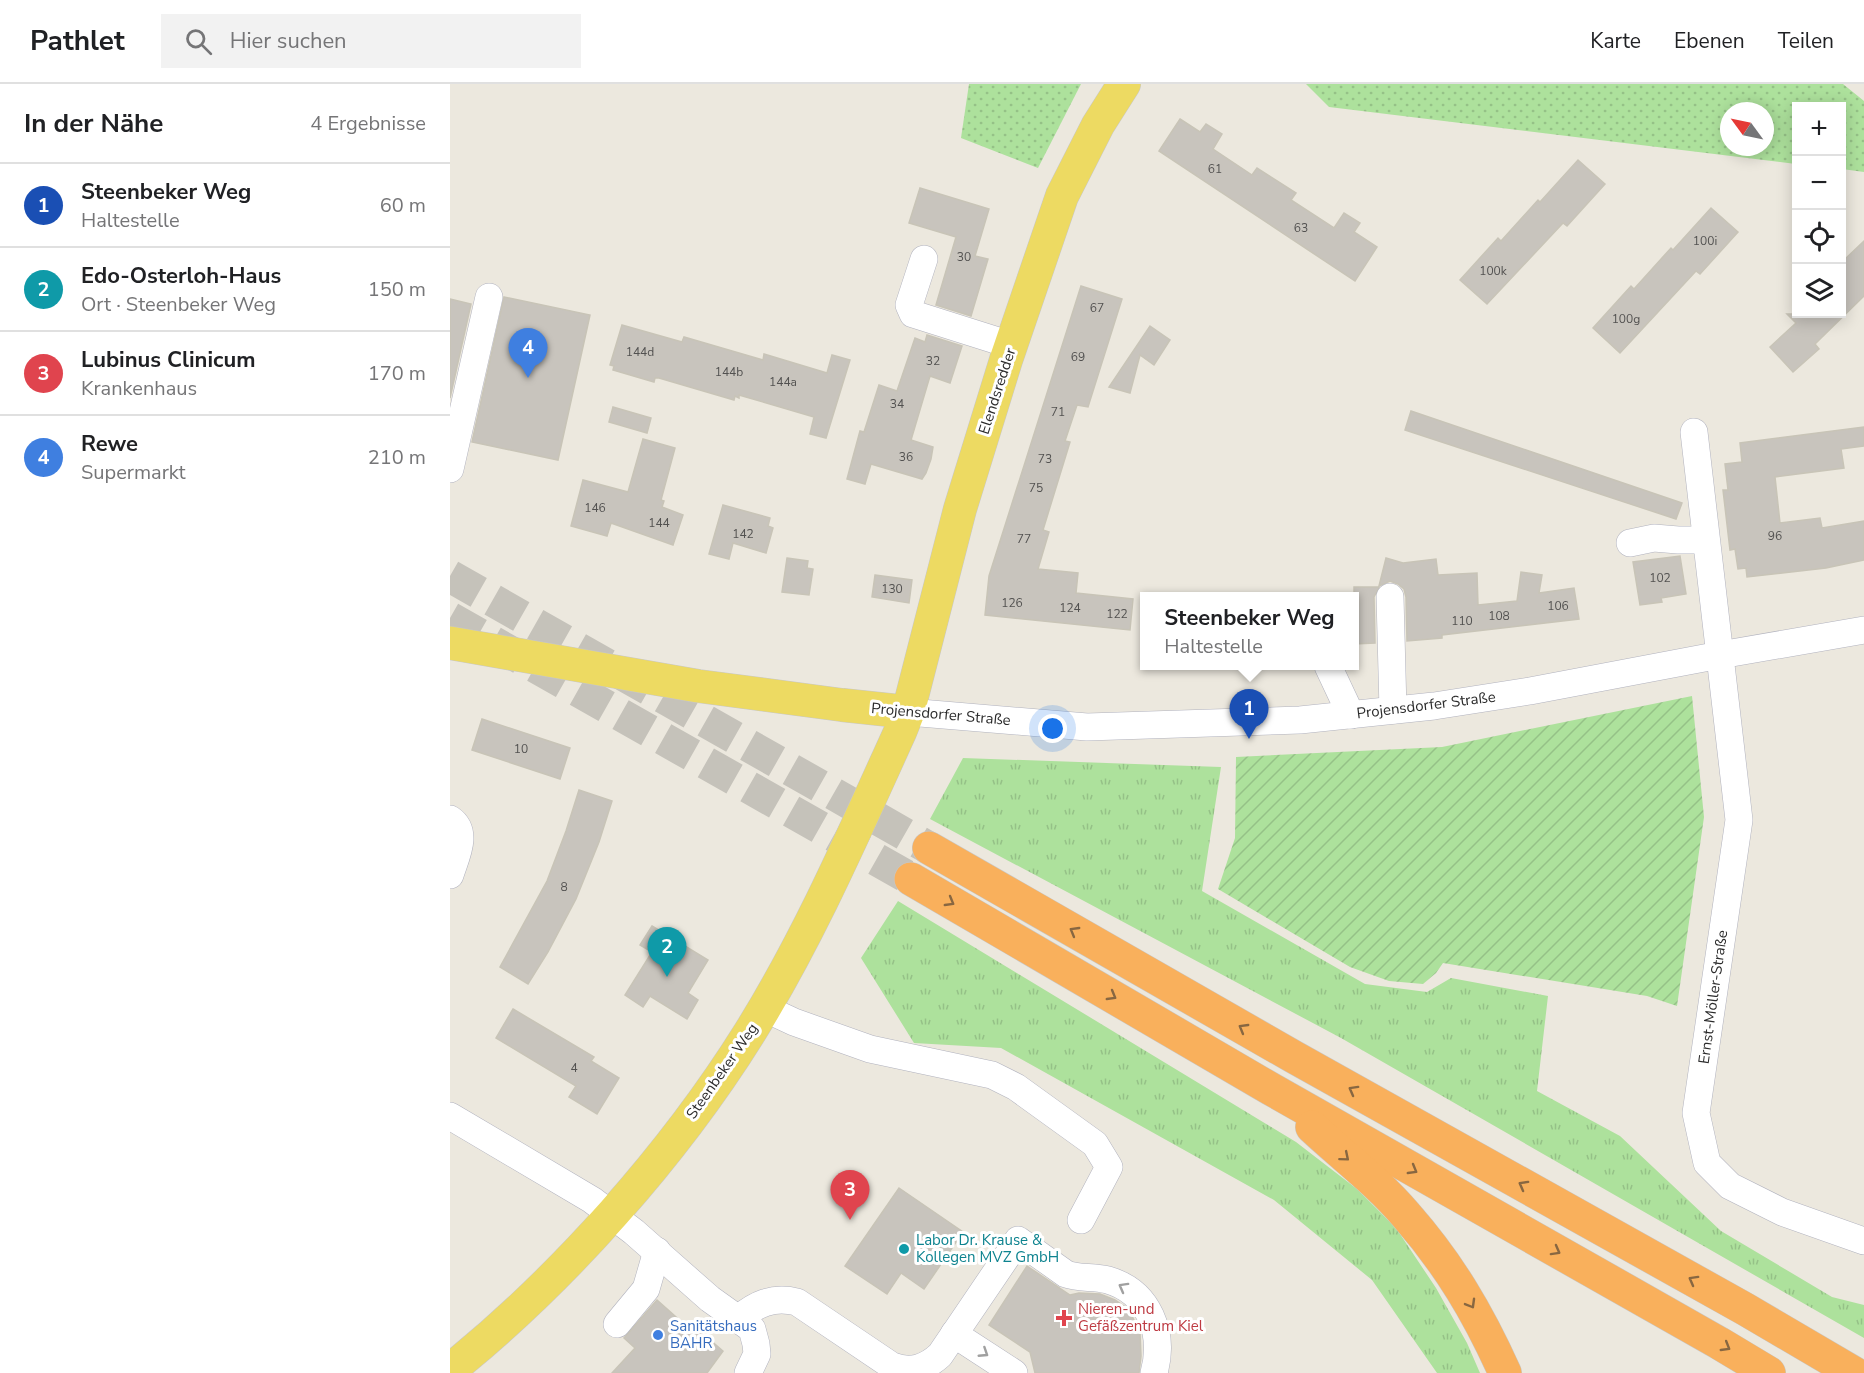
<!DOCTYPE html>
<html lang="de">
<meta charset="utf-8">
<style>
:root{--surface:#fff;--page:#f2f2f2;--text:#202124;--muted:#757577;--line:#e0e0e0;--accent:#1a73e8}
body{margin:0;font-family:"Nunito Sans",sans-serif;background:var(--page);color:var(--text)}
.controls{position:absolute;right:18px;top:18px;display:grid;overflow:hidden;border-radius:0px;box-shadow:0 3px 15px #0003}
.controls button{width:54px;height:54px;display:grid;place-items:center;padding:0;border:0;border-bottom:2px solid var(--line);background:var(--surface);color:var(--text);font:30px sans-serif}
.compass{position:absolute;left:1270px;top:18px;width:54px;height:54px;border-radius:50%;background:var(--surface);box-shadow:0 3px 15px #0003;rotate:303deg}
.you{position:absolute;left:603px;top:645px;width:21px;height:21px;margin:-15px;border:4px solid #fff;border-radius:50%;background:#1a73e8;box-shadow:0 0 0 9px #1a73e833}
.badge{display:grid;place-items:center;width:39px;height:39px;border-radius:50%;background:var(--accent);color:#fff;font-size:20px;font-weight:700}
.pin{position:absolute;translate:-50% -50px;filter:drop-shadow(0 2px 3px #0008)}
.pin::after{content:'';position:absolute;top:32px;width:21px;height:18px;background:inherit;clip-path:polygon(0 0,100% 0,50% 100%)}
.popup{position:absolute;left:690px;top:508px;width:219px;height:78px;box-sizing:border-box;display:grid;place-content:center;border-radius:0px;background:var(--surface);filter:drop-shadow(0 2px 4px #0005);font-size:20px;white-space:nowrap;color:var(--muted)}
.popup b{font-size:22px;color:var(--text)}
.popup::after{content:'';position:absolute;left:50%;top:100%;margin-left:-12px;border:12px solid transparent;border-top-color:var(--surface)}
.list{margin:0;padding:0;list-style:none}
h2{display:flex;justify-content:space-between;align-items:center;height:78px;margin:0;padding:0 24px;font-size:26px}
h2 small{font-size:20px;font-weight:400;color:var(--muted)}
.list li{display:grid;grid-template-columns:39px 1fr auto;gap:18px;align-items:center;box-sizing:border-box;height:84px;padding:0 24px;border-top:2px solid var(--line)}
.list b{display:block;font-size:22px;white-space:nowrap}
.list p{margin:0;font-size:20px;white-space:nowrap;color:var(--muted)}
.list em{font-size:20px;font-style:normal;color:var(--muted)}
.icon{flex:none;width:33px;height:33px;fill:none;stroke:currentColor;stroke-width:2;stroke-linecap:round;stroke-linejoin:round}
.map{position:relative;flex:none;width:1414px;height:1289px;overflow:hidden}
header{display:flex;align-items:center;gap:36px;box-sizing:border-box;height:84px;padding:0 30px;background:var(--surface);border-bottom:2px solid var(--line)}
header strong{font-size:28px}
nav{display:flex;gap:33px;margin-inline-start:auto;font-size:21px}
.search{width:420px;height:54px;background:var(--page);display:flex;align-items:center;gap:15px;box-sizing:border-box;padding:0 21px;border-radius:0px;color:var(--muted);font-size:22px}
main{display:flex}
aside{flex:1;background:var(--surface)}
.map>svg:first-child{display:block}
.grass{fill:url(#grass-tufts)}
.park{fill:url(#park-dots);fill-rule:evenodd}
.garden{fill:url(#garden-furrows)}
.building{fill:#c8c4bd;stroke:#c8c4b7;stroke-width:1.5}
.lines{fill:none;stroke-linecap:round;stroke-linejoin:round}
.highway-tunnel{stroke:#c5c2ba;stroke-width:33;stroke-dasharray:33 16;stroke-linecap:butt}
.minor-casing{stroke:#b1b2be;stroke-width:28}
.major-casing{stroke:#c8c8c8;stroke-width:34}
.highway-casing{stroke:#c8c8c8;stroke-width:34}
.minor{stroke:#fff;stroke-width:27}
.major{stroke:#edda62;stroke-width:33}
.highway{stroke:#f9b05c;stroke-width:33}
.oneway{stroke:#886741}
.oneway2{stroke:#a0a0a0}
.culture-dot{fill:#0f9aa8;stroke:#fff;stroke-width:2}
.health-dot{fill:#e0444e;stroke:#fff;stroke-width:2}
.shop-dot{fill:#3f7fe0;stroke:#fff;stroke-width:2}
.labels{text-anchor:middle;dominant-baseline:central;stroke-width:6;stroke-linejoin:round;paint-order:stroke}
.number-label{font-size:12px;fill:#525150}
.street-label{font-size:15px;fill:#2b2b2b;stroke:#fff}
.culture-label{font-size:15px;fill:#0d838f;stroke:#fff;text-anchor:start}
.health-label{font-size:15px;fill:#be3a42;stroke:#fff;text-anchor:start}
.shop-label{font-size:15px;fill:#366cbe;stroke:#fff;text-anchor:start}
</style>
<header>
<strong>Pathlet</strong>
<div class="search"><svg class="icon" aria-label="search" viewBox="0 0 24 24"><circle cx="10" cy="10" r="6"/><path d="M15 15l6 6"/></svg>Hier suchen</div>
<nav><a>Karte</a><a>Ebenen</a><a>Teilen</a></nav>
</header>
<main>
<aside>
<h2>In der Nähe<small>4 Ergebnisse</small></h2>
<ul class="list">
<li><span class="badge" style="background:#1a4fb4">1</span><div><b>Steenbeker Weg</b><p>Haltestelle</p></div><em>60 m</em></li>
<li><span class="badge" style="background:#0f9aa8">2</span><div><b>Edo-Osterloh-Haus</b><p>Ort · Steenbeker Weg</p></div><em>150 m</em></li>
<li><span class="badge" style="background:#e0444e">3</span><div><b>Lubinus Clinicum</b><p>Krankenhaus</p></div><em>170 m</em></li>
<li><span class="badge" style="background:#3f7fe0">4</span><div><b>Rewe</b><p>Supermarkt</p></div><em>210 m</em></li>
</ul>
</aside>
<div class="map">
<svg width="1414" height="1289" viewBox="0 0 1414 1289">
<defs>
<pattern id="grass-tufts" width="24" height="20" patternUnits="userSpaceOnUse" patternTransform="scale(1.5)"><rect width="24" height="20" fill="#ade19c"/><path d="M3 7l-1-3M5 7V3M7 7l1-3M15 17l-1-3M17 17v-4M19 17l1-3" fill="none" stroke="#95c187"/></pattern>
<pattern id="park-dots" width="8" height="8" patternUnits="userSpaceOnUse" patternTransform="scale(1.5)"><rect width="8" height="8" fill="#ade19c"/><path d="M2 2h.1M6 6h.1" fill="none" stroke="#95c187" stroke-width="1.8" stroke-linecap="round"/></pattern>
<pattern id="garden-furrows" width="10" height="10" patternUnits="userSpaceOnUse" patternTransform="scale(1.5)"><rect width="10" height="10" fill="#ade19c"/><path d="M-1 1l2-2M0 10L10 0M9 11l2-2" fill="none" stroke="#95c187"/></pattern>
</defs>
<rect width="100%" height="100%" fill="#ece8de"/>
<g class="grass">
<path d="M513,674L771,683L752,807L915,900L977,908L1001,894L1098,912L1087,1007L1170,1052L1271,1147L1382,1213L1414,1221V1254L891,954L480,735Z"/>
<path d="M448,817L846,1058L907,1105L946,1144L986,1204L1017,1259L1030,1289H987L922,1196L824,1116L551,964L464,959L411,874Z"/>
</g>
<g class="park">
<path d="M519,0H631L588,84L511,54Z"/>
<path d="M856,0H1393L1414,17V88L1392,85V22H1346V80L879,23ZM1279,27H1315V63H1279Z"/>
</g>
<path class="garden" d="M1242,612L1254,733L1227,922L1197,912L993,879L986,889L973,900L939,897L900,883L768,805L785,754L786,673L992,663Z"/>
<g class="building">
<path d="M730,35L750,48L756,40L772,50L763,65L802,91L807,84L846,109L841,116L884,144L894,129L910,139L904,148L927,163L905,197L709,67Z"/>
<path d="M1128,76L1155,100L1117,142L1113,139L1037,220L1010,196L1048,154L1051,157L1088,116L1090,118Z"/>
<path d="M470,104L539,125L525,172L538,175L521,232L486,221L506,153L459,139Z"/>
<path d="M1261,124L1288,148L1250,190L1246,187L1170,269L1143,244L1181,202L1184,205L1221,164L1223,166Z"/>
<path d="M1414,157V212L1365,260L1369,265L1343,288L1320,263L1346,239L1337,230H1392V178Z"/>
<path d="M631,202L672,215L638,323L627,321L615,357L620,358L593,446L599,448L588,485L628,489L626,509L683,515L680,546L535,531L539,492Z"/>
<path d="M54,213L140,231L108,376L22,358Z"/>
<path d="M0,215L21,220L0,314Z"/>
<path d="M172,241L232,258L234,253L313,276L314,270L377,289L382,271L400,276L376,354L360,350L364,333L289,311V314L285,312L284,316L209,294H205L204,298L163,286L164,282L160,281Z"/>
<path d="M700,242L720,256L704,281L690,271L680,309L659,303Z"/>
<path d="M477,251L512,262L500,299L480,292L461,356L483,363L481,375L476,389L472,395L421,380L415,400L397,395L410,347L414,348L429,301L447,307L465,254L475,258Z"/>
<path d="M163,323L201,334L197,349L159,338Z"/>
<path d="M961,327L1232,419L1226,435L955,346Z"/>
<path d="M1414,343V362L1391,365L1394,384L1325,393L1330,439L1370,434L1372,444L1414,437V476L1376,484L1297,493L1296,484L1288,485L1285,465L1280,466L1273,406H1278L1275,380L1292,378L1290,359Z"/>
<path d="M193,355L225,364L211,416L214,417L212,423L233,431L223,461L161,439L157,452L121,442L133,396L178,408Z"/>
<path d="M273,421L320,434L318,442L323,444L316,469L283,459L279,475L259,470Z"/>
<path d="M1230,472L1236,510L1211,514L1212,518L1190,521L1183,478Z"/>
<path d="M337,474L358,477L357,484L363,485L359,511L332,508Z"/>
<path d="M936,474L953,479L986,475L988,491L1027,489L1028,521L1067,517L1071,488L1092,491L1089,509L1124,504L1129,535L992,551V554L957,557L956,513L954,505L948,500L940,497L929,502Z"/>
<path d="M425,491L462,496L459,519L422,513Z"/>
<path d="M904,503H929L924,513L925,559L904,560Z"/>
<path d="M32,635L120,664L110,695L22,666Z"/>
<path d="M129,706L162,717L149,758L126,815L98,868L78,900L50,883L97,797L116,747Z"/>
<path d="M202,842L258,876L238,909L248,916L237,935L200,912L193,923L175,911L202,868L190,861Z"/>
<path d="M63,925L144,973L141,977L169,994L147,1030L119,1013L126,1002L46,954Z"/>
<path d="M449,1104L513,1148L474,1205L451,1189L437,1210L395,1182Z"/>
<path d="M577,1182L620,1211L629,1209L650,1210L665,1216L674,1222L681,1230L690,1249L691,1272L689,1289H585L580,1268L539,1241Z"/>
<path d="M207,1216L243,1248L252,1249L273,1267L257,1289H162L185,1264L174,1254Z"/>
</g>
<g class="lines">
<g class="highway-tunnel">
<path d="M0,492L479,764"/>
<path d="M0,534L461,795"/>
</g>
<g class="minor-casing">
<g id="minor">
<path d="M474,175L459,221L463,230L561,261"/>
<path d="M1244,348L1289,736L1246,1029L1257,1079L1280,1102L1332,1128L1414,1157"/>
<path d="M0,385L39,213"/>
<path d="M1180,459L1204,454L1228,456H1256"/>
<path d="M940,513L943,626"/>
<path d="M878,582L901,631"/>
<path d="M458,628L637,643L850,636L984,622L1080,607L1270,571L1414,546"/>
<path d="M0,735C19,748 6,772 0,791"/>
<path d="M314,924L344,938L420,965L542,991L566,1003L645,1060L659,1083L631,1136"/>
<path d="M0,1032L142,1116L184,1148L260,1215L302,1245L306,1260L307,1270L298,1289"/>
<path d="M288,1235C306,1220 323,1212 347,1218L442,1282C461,1289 476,1284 490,1271L568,1156L616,1190C629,1195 644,1192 658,1196C699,1208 715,1249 704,1289"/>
<path d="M167,1240L196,1205L207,1167"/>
<path d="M504,1250L564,1289"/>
</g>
</g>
<g class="major-casing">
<g id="major">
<path d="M0,559L248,602L392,621L458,628"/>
<path d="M0,1286C112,1196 224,1070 300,948C359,853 404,749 450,648L458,628L510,425L556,276L612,112L648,41L674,0"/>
</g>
</g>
<g class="highway-casing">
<g id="highway">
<path d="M479,764L844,973L1295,1225L1404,1289"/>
<path d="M461,795L821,1005L1269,1259L1319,1289"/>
<path d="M862,1043C893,1072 928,1098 956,1131C999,1180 1028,1229 1055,1289"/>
</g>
</g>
<use href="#minor" class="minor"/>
<use href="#major" class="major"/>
<use href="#highway" class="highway"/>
</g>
<defs><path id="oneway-chevron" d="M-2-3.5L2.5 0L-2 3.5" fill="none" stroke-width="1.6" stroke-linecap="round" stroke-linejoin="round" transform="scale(1.5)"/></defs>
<g class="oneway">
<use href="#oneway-chevron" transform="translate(500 818) rotate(30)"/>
<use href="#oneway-chevron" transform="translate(624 847) rotate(-150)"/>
<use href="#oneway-chevron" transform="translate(662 912) rotate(30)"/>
<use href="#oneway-chevron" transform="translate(793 944) rotate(-150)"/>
<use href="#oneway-chevron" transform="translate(903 1006) rotate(-151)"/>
<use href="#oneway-chevron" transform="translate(895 1073) rotate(40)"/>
<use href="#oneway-chevron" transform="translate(963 1086) rotate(30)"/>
<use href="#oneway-chevron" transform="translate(1073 1101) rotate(-151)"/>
<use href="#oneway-chevron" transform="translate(1106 1167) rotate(29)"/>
<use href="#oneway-chevron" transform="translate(1243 1196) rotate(-151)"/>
<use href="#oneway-chevron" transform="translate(1021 1220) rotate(60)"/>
<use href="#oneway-chevron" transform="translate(1276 1263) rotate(31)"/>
</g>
<g class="oneway2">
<use href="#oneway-chevron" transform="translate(673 1203) rotate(-151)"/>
<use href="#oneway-chevron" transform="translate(534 1269) rotate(33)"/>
</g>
<circle class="culture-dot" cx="454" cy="1165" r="6"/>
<path class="health-dot" d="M611 1225h6v6h6v6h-6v6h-6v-6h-6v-6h6z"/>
<circle class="shop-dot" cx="208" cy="1251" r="6"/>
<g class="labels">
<g class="number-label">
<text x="765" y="85">61</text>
<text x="851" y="144">63</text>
<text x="1255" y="157">100i</text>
<text x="514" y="173">30</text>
<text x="1043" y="187">100k</text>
<text x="647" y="224">67</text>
<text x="1176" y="235">100g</text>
<text x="190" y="268">144d</text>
<text x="628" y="273">69</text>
<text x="483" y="277">32</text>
<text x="279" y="288">144b</text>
<text x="333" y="298">144a</text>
<text x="447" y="320">34</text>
<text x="608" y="328">71</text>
<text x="456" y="373">36</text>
<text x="595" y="375">73</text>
<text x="586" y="404">75</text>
<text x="145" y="424">146</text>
<text x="209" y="439">144</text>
<text x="293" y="450">142</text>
<text x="1325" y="452">96</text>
<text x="574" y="455">77</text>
<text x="1210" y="494">102</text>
<text x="442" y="505">130</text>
<text x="562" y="519">126</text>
<text x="1108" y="522">106</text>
<text x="620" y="524">124</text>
<text x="667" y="530">122</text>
<text x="1049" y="532">108</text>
<text x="1012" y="537">110</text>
<text x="71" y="665">10</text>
<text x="114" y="803">8</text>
<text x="124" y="984">4</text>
</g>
<g class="street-label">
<text transform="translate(547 307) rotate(-72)">Elendsredder</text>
<text transform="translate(976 621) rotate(-7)">Projensdorfer Straße</text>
<text transform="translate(491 630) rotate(5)">Projensdorfer Straße</text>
<text transform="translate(1263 913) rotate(-82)">Ernst-Möller-Straße</text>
<text transform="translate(272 987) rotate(-55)">Steenbeker Weg</text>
</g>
<g class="culture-label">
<text x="466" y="1156">Labor Dr. Krause &amp;<tspan x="466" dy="17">Kollegen MVZ GmbH</tspan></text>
</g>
<g class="health-label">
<text x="628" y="1225">Nieren-und<tspan x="628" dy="17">Gefäßzentrum Kiel</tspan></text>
</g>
<g class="shop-label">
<text x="220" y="1242">Sanitätshaus<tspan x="220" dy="17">BAHR</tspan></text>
</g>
</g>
</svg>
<div class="controls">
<button>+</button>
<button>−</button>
<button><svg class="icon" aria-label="locate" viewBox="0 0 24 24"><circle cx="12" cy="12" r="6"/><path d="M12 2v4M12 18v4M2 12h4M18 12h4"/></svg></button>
<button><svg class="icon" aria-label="layers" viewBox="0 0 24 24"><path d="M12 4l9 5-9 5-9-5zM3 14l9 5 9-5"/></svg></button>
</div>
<svg class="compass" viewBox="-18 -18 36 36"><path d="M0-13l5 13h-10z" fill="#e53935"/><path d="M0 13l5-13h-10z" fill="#757577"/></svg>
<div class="you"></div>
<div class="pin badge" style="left:799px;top:655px;background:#1a4fb4">1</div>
<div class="popup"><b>Steenbeker Weg</b>Haltestelle</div>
<div class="pin badge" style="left:217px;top:893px;background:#0f9aa8">2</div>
<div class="pin badge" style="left:400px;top:1136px;background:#e0444e">3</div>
<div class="pin badge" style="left:78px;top:294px;background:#3f7fe0">4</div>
</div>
</main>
